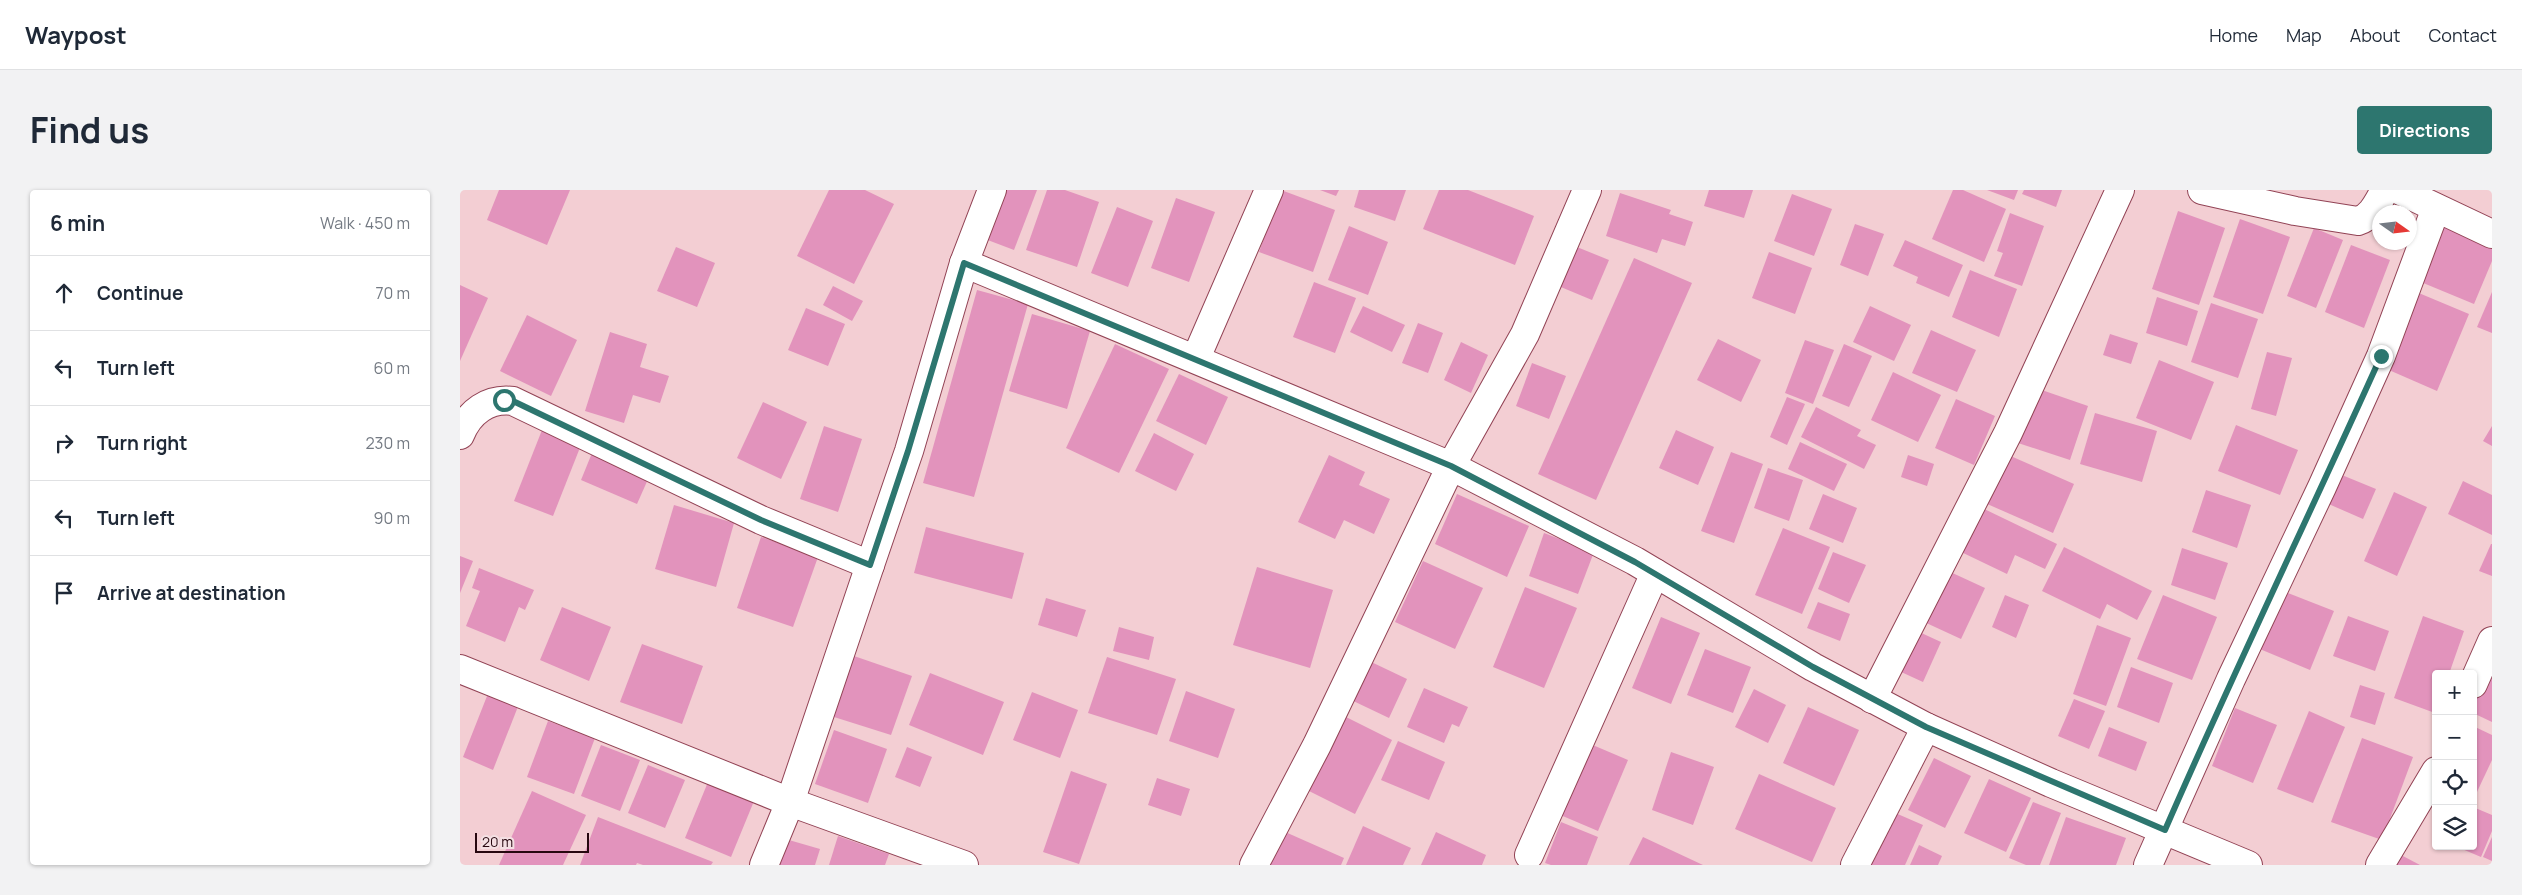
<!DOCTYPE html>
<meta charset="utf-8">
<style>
:root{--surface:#fff;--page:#f2f2f3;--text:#1f2937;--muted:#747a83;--line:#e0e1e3;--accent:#2d766f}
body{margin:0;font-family:Manrope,sans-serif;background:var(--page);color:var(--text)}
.controls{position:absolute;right:15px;bottom:15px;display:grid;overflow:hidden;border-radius:5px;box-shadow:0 1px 4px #0004}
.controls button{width:45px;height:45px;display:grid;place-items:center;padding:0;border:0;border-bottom:1px solid var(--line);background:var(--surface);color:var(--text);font:25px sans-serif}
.compass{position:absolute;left:1912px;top:15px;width:45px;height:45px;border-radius:50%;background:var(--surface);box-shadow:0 1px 4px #0004;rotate:104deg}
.scale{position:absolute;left:15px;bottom:12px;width:114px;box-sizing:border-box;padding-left:5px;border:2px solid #27070f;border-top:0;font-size:14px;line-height:18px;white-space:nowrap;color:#27070f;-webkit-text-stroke:4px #f4e0e3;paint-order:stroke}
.stop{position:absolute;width:15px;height:15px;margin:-11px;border:4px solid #2d766f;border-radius:50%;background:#fff}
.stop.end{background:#2d766f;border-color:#fff;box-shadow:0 1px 5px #0008}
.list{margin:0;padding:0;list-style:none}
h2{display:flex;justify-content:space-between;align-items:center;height:65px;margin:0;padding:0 20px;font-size:21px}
h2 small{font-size:16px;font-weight:400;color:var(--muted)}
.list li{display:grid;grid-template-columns:32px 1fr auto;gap:15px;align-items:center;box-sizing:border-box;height:75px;padding:0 20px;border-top:1px solid var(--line)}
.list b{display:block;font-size:19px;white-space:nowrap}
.list em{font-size:16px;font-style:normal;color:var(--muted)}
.icon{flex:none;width:28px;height:28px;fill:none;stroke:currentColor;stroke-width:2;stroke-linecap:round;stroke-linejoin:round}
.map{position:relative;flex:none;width:2032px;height:675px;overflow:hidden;border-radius:5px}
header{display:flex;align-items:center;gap:30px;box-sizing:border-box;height:70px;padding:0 25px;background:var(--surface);border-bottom:1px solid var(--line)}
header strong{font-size:24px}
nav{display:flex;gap:28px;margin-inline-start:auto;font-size:18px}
.intro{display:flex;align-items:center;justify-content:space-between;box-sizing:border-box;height:120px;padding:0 30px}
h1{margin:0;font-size:35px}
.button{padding:12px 22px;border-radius:5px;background:var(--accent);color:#fff;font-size:18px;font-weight:700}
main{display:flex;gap:30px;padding:0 30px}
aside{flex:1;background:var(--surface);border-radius:5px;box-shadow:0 1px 4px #0004}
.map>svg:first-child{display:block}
.building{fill:#e293bc}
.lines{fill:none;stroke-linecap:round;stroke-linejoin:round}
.minor-casing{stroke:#924355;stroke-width:30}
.secondary-casing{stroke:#924355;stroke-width:30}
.minor{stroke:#fff;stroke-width:28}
.secondary{stroke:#fff;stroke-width:28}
.route{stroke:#2d766f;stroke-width:6}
</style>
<header>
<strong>Waypost</strong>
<nav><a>Home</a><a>Map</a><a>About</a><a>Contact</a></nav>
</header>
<div class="intro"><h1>Find us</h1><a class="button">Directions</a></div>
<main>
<aside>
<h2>6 min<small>Walk · 450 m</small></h2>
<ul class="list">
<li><svg class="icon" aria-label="ahead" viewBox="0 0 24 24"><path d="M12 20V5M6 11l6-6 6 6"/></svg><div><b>Continue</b></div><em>70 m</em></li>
<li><svg class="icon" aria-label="left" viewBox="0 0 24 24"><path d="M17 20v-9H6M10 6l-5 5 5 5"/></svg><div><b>Turn left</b></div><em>60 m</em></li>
<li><svg class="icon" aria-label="right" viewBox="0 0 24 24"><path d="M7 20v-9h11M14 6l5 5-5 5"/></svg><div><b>Turn right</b></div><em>230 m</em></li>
<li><svg class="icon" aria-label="left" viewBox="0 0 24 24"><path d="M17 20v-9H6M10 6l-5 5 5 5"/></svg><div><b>Turn left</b></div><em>90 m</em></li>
<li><svg class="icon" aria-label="arrive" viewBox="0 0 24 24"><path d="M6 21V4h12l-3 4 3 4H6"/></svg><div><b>Arrive at destination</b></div></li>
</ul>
</aside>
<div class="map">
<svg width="2032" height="675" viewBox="0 0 2032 675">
<rect width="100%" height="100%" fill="#f3ced3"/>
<g class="building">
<path d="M39,0H110L87,55L27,30Z"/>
<path d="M369,0H405L434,14L394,94L337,66Z"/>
<path d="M544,0H577L554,60L525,49Z"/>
<path d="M587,0H605L639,12L617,77L566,60Z"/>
<path d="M821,0L875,20L853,82L799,62Z"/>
<path d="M860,0H879L876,6Z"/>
<path d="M899,0H946L935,31L894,17Z"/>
<path d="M979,0H1008L1074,26L1055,75L963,39Z"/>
<path d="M1249,0H1293L1284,28L1244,16Z"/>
<path d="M1493,0H1503L1546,19L1524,72L1472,49Z"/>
<path d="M1527,0H1558L1554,10Z"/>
<path d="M1564,0H1602L1596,17L1562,4Z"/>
<path d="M1160,3L1211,20L1209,24L1233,32L1225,56L1202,49L1197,63L1146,46Z"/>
<path d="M1332,4L1372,19L1354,66L1314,51Z"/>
<path d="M716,8L755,22L729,92L691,78Z"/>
<path d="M657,17L693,31L668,97L631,83Z"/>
<path d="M1718,21L1765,38L1739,115L1692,99Z"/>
<path d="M1550,23L1584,36L1562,96L1534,86L1543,63L1537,61Z"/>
<path d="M1780,29L1830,47L1803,124L1753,107Z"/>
<path d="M1395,34L1424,44L1408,86L1380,75Z"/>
<path d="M1979,35L2032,58V71L2014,114L1956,90Z"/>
<path d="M889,36L928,52L908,105L868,90Z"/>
<path d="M1854,38L1883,50L1856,118L1827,106Z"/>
<path d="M1445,50L1503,75L1489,107L1456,93L1458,87L1433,76Z"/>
<path d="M1112,55L1149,70L1132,110L1096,95Z"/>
<path d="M1891,55L1930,70L1904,138L1865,122Z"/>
<path d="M216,57L255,73L237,117L197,101Z"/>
<path d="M1309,62L1352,78L1335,124L1292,108Z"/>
<path d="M1174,68L1232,93L1136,310L1078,284Z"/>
<path d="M1510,80L1557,99L1539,147L1492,127Z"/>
<path d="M854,92L896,108L875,163L833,147Z"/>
<path d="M0,95L28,108L0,171Z"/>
<path d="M373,96L403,111L392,131L363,115Z"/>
<path d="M517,100L568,114L514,307L463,293Z"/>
<path d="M1954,101L2009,124L1977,201L1922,177Z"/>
<path d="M2032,102V143L2017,137Z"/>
<path d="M1697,107L1738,121L1727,156L1686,143Z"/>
<path d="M1751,113L1798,129L1778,188L1731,172Z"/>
<path d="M903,116L945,135L932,162L890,142Z"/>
<path d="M1410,116L1451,135L1434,171L1393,152Z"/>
<path d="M346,118L385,134L368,176L328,160Z"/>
<path d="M572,124L630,141L607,219L549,201Z"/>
<path d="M67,125L117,150L91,206L40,181Z"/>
<path d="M958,133L983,143L968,183L942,173Z"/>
<path d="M1471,140L1516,160L1497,202L1452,183Z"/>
<path d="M150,142L187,154L180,177L209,186L200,213L173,205L164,233L125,221Z"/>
<path d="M1650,144L1678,153L1671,174L1643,165Z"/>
<path d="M1258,149L1301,170L1281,212L1237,190Z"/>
<path d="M1345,150L1374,160L1353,214L1325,203Z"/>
<path d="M1001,152L1028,165L1011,203L984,190Z"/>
<path d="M655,154L709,179L659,283L606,258Z"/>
<path d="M1384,154L1412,166L1389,217L1362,206Z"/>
<path d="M1807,162L1832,168L1816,226L1791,219Z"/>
<path d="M1699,170L1754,192L1731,250L1676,228Z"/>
<path d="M1072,173L1106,186L1089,229L1056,216Z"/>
<path d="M1433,182L1481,205L1458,252L1411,230Z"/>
<path d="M719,184L768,207L746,255L696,231Z"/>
<path d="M1576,198L1628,216L1610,270L1558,253Z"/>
<path d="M1327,207L1345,214L1327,255L1310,247Z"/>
<path d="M1496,209L1535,226L1514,275L1475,258Z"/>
<path d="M303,212L347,232L321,289L277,268Z"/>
<path d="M1356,217L1401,240L1397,246L1416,255L1404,279L1341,247Z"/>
<path d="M1635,223L1697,241L1682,292L1620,274Z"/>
<path d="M1776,235L1838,260L1820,305L1758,281Z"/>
<path d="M364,236L402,249L378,322L340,309Z"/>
<path d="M2032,236V256L2023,251Z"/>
<path d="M82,240L121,255L93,326L54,311Z"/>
<path d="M1216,240L1254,257L1238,295L1199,278Z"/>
<path d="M694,243L734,264L716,301L675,281Z"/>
<path d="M1340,252L1387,274L1374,301L1328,279Z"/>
<path d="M1271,262L1303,274L1274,353L1241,341Z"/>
<path d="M132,263L189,287L177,314L121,290Z"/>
<path d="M1546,264L1614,294L1593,343L1525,313Z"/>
<path d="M869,265L905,282L899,295L930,309L914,344L884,330L875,349L838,332Z"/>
<path d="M1448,265L1474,274L1467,296L1441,287Z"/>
<path d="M1308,278L1343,290L1329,331L1294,318Z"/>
<path d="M1877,283L1916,299L1903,329L1864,312Z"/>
<path d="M2003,291L2032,305V345L1988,324Z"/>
<path d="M1746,300L1791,315L1777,358L1732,342Z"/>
<path d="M1934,302L1967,317L1937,386L1904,371Z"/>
<path d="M997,304L1069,336L1047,387L975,354Z"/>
<path d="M1363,304L1397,318L1383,353L1349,339Z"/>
<path d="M214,315L274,333L256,397L195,379Z"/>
<path d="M1518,316L1597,354L1585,379L1555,365L1547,384L1497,360Z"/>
<path d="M466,337L564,363L552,409L454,383Z"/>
<path d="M1323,338L1370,357L1342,424L1295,405Z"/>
<path d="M1084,343L1134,362L1118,404L1069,386Z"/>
<path d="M301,347L358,367L333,437L277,418Z"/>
<path d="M2031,354H2032V386L2019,381Z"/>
<path d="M1604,357L1692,401L1677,430L1647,414L1640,429L1582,401Z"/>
<path d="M1722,358L1768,373L1755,410L1711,395Z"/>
<path d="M1373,362L1406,375L1389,413L1358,399Z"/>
<path d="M0,366L13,371L0,403Z"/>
<path d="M963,371L1023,398L995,459L935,432Z"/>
<path d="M797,377L873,400L850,478L773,455Z"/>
<path d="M19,378L74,400L65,420L59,417L45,452L6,436L20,401L12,398Z"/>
<path d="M1486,380L1525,398L1501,449L1462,431Z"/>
<path d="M1065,397L1117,418L1084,498L1033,477Z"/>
<path d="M1818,399L1874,421L1850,480L1795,457Z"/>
<path d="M1545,405L1569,415L1556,448L1532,437Z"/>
<path d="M1703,405L1757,427L1732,490L1677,469Z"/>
<path d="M586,408L626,420L617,447L578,435Z"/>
<path d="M1358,412L1390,424L1380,451L1347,438Z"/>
<path d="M102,417L151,437L129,491L80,470Z"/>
<path d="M1888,426L1929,441L1915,481L1873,466Z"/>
<path d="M1963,426L2004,441L1989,484H1976L1975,523L1934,508Z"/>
<path d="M1201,427L1240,443L1211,514L1172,498Z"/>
<path d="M1637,435L1671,448L1646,516L1613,504Z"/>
<path d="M659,437L694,447L689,470L653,461Z"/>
<path d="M1457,441L1481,452L1463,492L1439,481Z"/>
<path d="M182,454L243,476L222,534L160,512Z"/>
<path d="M1245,459L1291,477L1273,523L1227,505Z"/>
<path d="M394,466L452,486L431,545L374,527Z"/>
<path d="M647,467L716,489L697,545L628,523Z"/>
<path d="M905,469L947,489L929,528L887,508Z"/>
<path d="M1671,477L1713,493L1699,533L1657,517Z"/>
<path d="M2027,478L2032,481V532L2013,523V510Z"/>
<path d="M470,483L544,512L523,565L449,535Z"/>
<path d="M1900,495L1925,503L1915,535L1890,527Z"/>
<path d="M964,498L1008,517L999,537L992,534L984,553L947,537Z"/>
<path d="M1294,499L1326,515L1308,553L1275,537Z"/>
<path d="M29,501L59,514L33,580L3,567Z"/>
<path d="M726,501L775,519L758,568L709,551Z"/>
<path d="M572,502L618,520L600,568L553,550Z"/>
<path d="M1614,509L1645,521L1629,559L1598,546Z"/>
<path d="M1348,517L1399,540L1374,596L1323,573Z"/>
<path d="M1775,518L1817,535L1793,593L1752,576Z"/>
<path d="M1849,521L1885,537L1853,613L1817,599Z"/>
<path d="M882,525L932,550L895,624L845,599Z"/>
<path d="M88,531L135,548L114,604L67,587Z"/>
<path d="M2013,536L2032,545V570L2016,604L2013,602Z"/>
<path d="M1649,537L1687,552L1676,581L1638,566Z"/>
<path d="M374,540L427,559L408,613L355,594Z"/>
<path d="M1902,548L1953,567L1922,650L1871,632Z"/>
<path d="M938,551L985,572L969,610L921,590Z"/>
<path d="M1128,553L1168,570L1138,641L1098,624Z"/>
<path d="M141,555L180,570L160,621L121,606Z"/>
<path d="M447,557L472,567L460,597L435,587Z"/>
<path d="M1211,562L1254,577L1233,635L1192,620Z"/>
<path d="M1474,568L1511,586L1485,638L1448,620Z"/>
<path d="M188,575L225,590L205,638L168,623Z"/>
<path d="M611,581L647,594L619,674L583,662Z"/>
<path d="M1299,584L1376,618L1352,672L1275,639Z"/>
<path d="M697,588L730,599L721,626L688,615Z"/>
<path d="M1529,589L1571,608L1546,662L1504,643Z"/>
<path d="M248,592L294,611L271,667L225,648Z"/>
<path d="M72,601L126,625L103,675H39Z"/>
<path d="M1573,612L1601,623L1580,675H1566L1549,668Z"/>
<path d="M2013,617L2032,625V641L2021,667L1995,656H2013Z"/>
<path d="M1433,622L1463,635L1445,675H1409Z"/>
<path d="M138,627L253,672L251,675H183L177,673L176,675H120Z"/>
<path d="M1606,627L1666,648L1656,675H1589Z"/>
<path d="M1101,632L1138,647L1127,675H1091L1085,673Z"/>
<path d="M903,636L951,658L943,675H886Z"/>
<path d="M823,641L884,668L881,675H808Z"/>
<path d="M976,642L1026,665L1022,675H961Z"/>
<path d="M378,646L429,664L425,675H369Z"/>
<path d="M1183,647L1243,675H1169Z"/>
<path d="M2032,647V671L2023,667Z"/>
<path d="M322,648L360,659L355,675H314Z"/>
<path d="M1459,655L1482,666L1478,675H1450Z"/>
<path d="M1941,665L1960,675H1935Z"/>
</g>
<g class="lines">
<g class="minor-casing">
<g id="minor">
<path d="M1742,0L1835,21L1898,31C1912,27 1918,12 1925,0"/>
<path d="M1939,0L2032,44"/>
<path d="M504,73L991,276L1065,144L1127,0"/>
<path d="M736,168L809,0"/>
<path d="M0,245C9,222 28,208 53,211L301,330L410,375"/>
<path d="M0,479L330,612L504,675"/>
<path d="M2013,494L2032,451"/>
<path d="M1412,509L1548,243L1660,0"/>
<path d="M1069,665L1195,383"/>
<path d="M794,675L857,555L991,276L1175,371L1353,477L1466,537L1591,593L1788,675"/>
<path d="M1395,675L1466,537"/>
<path d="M1688,675L1771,489L1862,297L1921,166L1976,18"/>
<path d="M1920,675L1976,581"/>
</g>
</g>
<g class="secondary-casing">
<path id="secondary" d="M304,675L330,612L410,375L449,261L504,73L532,0"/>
</g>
<use href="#minor" class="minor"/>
<use href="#secondary" class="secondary"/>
</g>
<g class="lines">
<path class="route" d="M44,210L53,211L301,330L410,375L448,261L504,73L991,276L1175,372L1353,477L1466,537L1705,640C1774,481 1850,324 1921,166"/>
</g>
</svg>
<div class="controls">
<button>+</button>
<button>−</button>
<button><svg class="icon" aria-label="locate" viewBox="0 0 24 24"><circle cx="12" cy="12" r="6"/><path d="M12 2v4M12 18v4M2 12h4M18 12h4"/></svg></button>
<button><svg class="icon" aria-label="layers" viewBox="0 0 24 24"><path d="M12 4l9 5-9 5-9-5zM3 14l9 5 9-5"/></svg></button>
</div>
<svg class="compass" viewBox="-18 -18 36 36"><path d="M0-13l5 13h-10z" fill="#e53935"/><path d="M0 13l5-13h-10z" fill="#747a83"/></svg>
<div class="scale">20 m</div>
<div class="stop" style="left:44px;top:210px"></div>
<div class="stop end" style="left:1921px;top:166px"></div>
</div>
</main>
